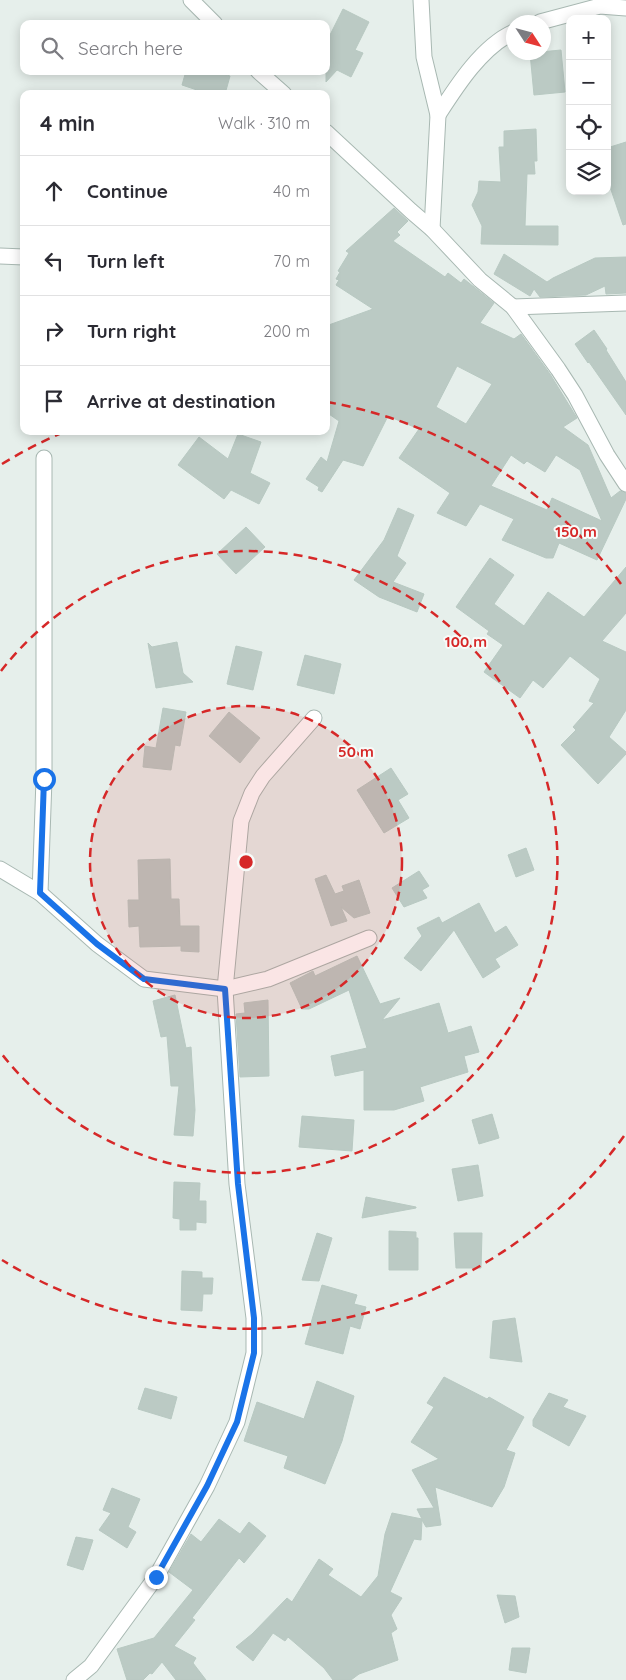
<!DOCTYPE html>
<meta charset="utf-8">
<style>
:root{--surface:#fff;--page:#f2f2f3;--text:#2b2b33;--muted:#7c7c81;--line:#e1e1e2}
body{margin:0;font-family:Quicksand,sans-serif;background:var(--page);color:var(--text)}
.controls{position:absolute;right:15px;top:15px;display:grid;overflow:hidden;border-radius:10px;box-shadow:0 2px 12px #0003}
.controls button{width:45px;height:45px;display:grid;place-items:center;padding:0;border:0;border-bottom:1px solid var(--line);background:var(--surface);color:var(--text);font:25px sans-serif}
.compass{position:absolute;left:506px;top:15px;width:45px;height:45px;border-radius:50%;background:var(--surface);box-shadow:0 2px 12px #0003;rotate:126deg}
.stop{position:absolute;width:15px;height:15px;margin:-11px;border:4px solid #1a73e8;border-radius:50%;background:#fff}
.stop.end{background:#1a73e8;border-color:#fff;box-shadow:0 1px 5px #0008}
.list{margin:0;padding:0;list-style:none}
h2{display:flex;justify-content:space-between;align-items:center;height:65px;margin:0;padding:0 20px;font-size:21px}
h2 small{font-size:16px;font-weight:400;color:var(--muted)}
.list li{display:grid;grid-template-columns:32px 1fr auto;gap:15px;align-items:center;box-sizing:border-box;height:70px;padding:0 20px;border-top:1px solid var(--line)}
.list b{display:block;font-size:19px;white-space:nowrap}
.list em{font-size:16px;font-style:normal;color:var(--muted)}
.icon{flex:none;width:28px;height:28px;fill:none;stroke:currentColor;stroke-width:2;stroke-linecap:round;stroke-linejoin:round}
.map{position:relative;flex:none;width:626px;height:1680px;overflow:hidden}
.search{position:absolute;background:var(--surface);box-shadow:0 2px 12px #0003;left:20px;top:20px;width:310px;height:55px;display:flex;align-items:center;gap:12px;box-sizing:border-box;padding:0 18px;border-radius:10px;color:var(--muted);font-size:19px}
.panel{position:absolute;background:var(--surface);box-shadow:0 2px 12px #0003;left:20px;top:90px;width:310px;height:345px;border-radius:10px}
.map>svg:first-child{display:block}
.building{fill:#bbcac4;stroke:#b8c9c2;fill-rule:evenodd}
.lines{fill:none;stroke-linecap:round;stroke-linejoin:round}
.minor-casing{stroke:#a8b8b2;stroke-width:17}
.minor{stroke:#fff;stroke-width:15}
.route{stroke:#1a73e8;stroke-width:6}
.ring{fill:none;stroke:#d62828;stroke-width:2.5;stroke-dasharray:9 6}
.centre{fill:#d62828;stroke:#f7fbf9;stroke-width:2.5}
.ring-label{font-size:15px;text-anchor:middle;font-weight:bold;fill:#d62828;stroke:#f7fbf9;stroke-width:4;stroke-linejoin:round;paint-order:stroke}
</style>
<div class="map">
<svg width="626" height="1680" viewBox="0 0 626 1680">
<rect width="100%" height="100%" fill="#e6efeb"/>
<g class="building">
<path d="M343,9L369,22L355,50L363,53L351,77L337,70L326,82V43Z"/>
<path d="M561,50L565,92L534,95L530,53Z"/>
<path d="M186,71H214L230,76L225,94H209L182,85Z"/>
<path d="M536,129L537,161H534L535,174H527L525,226H558V245L481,244L482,226L472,205L478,192L479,181L501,182L499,147H504V131Z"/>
<path d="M626,142V224L623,225L607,178V148Z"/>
<path d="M394,208L408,221L397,232L400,235L393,241L445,277L448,273L461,283L464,279L494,303L480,323L514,339L521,334L550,374L577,418L563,427L588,445L611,498L620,491L626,493V499L597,560L559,543L553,558H546L502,540L514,519L480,504L466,526L437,513L450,493L399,458L419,429L388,416L363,466L343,460L322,492L318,490L319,487L306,479L321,457L327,462L339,421L326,412V326L373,309L336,285L339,280L336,279L340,272L338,271L349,253L346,251ZM457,366L492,384L466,424L436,407ZM511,455L524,464L527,461L545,472L556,455L580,470L602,521L552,498L547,510L491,486Z"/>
<path d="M504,254L547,282L553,278L595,258L626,257V293L606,294L605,286L586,295L540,297L534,289L530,296L494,274Z"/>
<path d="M594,330L607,349L606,350L626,382V415L589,362L588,363L575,344Z"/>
<path d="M238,434L261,442L250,473L270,483L259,504L231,490L224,499L178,465L199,437L228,459Z"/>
<path d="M398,508L414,515L397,556L406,563L393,582L424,594L417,612L379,597L354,580L384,540Z"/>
<path d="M246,527L265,547L236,574L217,554Z"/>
<path d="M490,558L514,575L494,604L524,626L548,592L584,617L626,567V613L602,641L626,652V710L609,737L626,752V754L598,784L561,745L576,730L573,727L594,703L589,701L600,679L570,656L543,688L533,680L520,698L484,672L503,645L487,634L489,631L456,607Z"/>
<path d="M177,642L183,673L193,682L156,688L148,643L152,647Z"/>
<path d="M236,646L262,652L253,690L227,684Z"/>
<path d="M305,655L341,664L334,694L297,685Z"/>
<path d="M163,708L186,712L180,746L175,745L171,770L143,767L145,746L156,748Z"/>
<path d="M229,712L260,738L240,763L209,736Z"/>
<path d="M391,768L408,794L398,800L409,818L384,833L357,790Z"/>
<path d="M526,848L534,870L516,877L508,855Z"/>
<path d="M170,859L171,899H179L180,926H199V952L181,951V946L140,947L139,926L129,927L128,900H139L138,860Z"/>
<path d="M419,871L429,886L422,890L427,898L404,907L392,888Z"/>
<path d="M326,875L335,894L344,891L342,886L359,880L370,913L354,918L341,907L347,921L331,926L315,879Z"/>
<path d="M479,903L495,933L506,926L518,945L495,959L500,967L483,978L454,930L421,971L404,958L422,936L417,928L439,917L442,923Z"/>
<path d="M357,956L380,1004L400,998L382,1020L439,1003L448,1033L471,1026L479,1052L464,1056L468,1072L420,1087L424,1101L394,1110H364V1070L335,1076L331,1056L367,1048L349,990L309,1009H302L290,983L313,971L315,976Z"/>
<path d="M175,995L186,1048L191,1047L195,1110L193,1136L174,1135L179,1086H171L167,1036L161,1037L153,1001Z"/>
<path d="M268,1000L269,1076L240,1077L236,1014L245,1013L244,1003Z"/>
<path d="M492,1114L499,1138L479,1144L472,1120Z"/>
<path d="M302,1116L354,1120L352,1151L299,1147Z"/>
<path d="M478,1165L483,1196L458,1201L452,1169Z"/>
<path d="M174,1182L200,1183L199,1201H206V1223L196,1222V1230H180V1219L173,1218Z"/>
<path d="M366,1197L416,1207V1208L362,1218Z"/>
<path d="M389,1231L416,1232V1238H418V1270H389Z"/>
<path d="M317,1233L332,1238L319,1281L302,1280Z"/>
<path d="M454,1233H482L481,1268H456Z"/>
<path d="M182,1271L202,1272V1278H213L212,1294H203L202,1311L181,1310Z"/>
<path d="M322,1285L357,1295L354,1304L366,1307L360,1329L350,1326L343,1354L305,1344Z"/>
<path d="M515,1318L522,1362L490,1358L493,1321Z"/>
<path d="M444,1377L487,1399L489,1397L524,1417L506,1450L515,1453L504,1487L492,1507L435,1487L441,1525L426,1527L422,1520L421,1540L414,1539L390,1592L402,1598L391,1615L397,1629L391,1633L398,1660L359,1674L351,1680H333L324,1668L288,1637L285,1641L273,1633L253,1661L236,1647L252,1634L287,1598L292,1602L319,1559L333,1569L328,1575L361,1597L378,1576L385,1534L392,1513L422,1519L417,1509L434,1508L412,1470L439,1459L411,1442L434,1407L427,1403Z"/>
<path d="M317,1381L354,1396L342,1441L325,1484L284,1468L288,1456L244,1441L257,1402L304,1419Z"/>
<path d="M145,1388L177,1397L171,1419L138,1409Z"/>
<path d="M549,1393L568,1400L563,1407L586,1416L569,1446L533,1426V1420Z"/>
<path d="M112,1488L140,1499L128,1527L136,1532L127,1548L99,1530L111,1513L103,1510Z"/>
<path d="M219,1519L240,1534L249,1522L266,1536L244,1563L239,1558L192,1618L195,1620L174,1646L196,1658L193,1663L206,1680H176L162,1662L152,1674L150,1673L143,1680H127L117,1649L154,1638L193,1590L169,1572L191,1534L201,1542Z"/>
<path d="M76,1537L93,1540L83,1570L67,1565Z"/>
<path d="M497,1595L515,1596L519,1617L505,1623Z"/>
<path d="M512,1648H530L526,1673L509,1670Z"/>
</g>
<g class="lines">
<g class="minor-casing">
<g id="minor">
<path d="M191,0L215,24"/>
<path d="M421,0L424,57L438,115L432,229"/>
<path d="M540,22L600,6L626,8"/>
<path d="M258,71L284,94"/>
<path d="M438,115C456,87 482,46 514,32"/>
<path d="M326,132L411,211L432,229L480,280L513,307L558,369L575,395L607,455L626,484"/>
<path d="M0,256L24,257"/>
<path d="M513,307L626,303"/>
<path d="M0,869L40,893L97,944L144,979L225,989L268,979L369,938"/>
<path d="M40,893L44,779V458"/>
<path d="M74,1680L91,1666L156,1577L207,1486L237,1422L254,1353V1318L237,1184L225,989L241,821L252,793L263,776L314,718"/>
</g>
</g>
<use href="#minor" class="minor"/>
</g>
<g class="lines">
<path class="route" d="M44,779L40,893L97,944L144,979L225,989L238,1184L254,1318V1353L237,1422L207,1486L156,1577"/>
</g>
<circle cx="246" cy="862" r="156" fill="#d62828" fill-opacity=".12"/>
<g class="ring">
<circle cx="246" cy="862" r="156"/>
<path d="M1 671A311 311 0 1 1 1 1053"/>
<path d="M624 1136A467 467 0 0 1 2 1260M2 464A467 467 0 0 1 64 432M327 402A467 467 0 0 1 624 588"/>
</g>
<circle cx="246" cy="862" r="8" class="centre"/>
<g class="ring-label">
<text x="576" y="537">150 m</text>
<text x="466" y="647">100 m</text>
<text x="356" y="757">50 m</text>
</g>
</svg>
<div class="controls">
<button>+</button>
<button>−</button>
<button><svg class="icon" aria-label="locate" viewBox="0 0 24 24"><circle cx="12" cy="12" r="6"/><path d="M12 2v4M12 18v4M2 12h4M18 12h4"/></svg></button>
<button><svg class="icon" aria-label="layers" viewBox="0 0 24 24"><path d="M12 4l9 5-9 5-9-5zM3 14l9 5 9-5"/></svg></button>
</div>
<svg class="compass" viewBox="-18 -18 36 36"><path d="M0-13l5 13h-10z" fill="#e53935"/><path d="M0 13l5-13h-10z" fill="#7c7c81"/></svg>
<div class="stop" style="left:44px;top:779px"></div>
<div class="stop end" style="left:156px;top:1577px"></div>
<div class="search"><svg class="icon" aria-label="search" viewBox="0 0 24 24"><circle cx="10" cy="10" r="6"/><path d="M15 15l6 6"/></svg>Search here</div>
<section class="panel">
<h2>4 min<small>Walk · 310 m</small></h2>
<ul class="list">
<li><svg class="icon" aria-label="ahead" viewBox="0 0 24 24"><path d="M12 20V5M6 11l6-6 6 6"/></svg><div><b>Continue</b></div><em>40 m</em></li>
<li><svg class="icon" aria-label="left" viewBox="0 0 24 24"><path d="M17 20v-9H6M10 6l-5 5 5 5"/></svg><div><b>Turn left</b></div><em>70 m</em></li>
<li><svg class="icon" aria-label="right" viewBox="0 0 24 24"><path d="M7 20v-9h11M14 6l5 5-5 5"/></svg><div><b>Turn right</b></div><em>200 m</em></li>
<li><svg class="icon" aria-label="arrive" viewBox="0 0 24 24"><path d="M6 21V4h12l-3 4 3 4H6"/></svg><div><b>Arrive at destination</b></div></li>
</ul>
</section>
</div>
